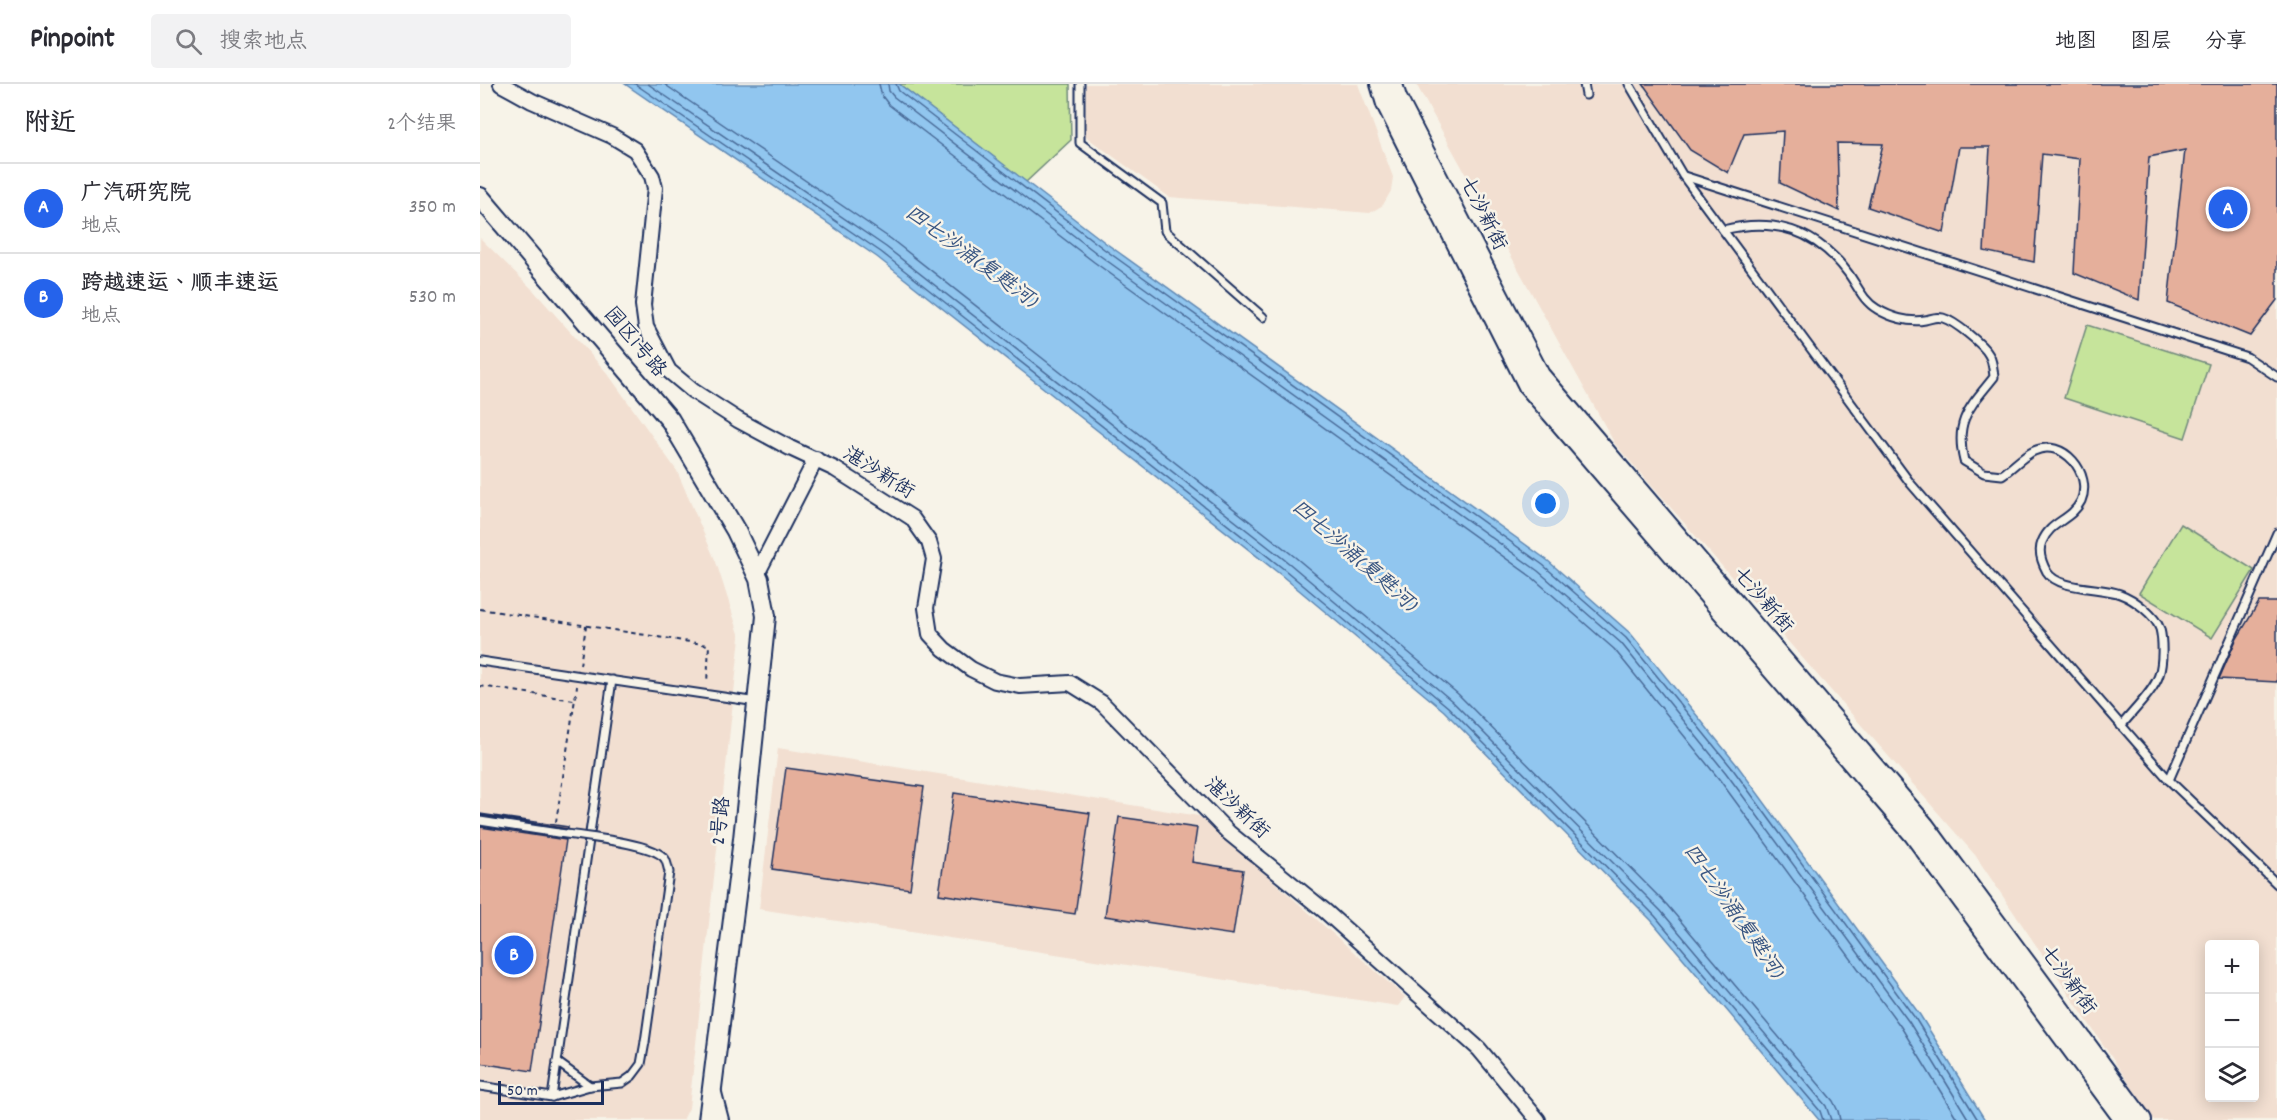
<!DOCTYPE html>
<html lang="zh">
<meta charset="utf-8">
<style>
:root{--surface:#fff;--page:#f2f2f3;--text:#2b2b33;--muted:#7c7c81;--line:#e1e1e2;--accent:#2563eb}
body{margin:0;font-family:Dekko,"LXGW WenKai TC",sans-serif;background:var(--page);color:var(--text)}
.controls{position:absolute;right:18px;bottom:18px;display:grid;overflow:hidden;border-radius:6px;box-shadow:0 3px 15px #0003}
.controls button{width:54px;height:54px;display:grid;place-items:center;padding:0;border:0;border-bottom:2px solid var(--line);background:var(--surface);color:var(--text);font:30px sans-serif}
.scale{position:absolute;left:18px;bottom:15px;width:106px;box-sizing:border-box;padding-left:6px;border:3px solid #1b2f5e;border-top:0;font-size:16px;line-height:21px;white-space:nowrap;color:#1b2f5e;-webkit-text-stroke:4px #f7f3e8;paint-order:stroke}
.you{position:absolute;left:1066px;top:420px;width:21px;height:21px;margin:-15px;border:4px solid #fff;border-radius:50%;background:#1a73e8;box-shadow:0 0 0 9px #1a73e833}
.badge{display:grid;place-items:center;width:39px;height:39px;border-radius:50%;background:var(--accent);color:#fff;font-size:20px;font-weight:700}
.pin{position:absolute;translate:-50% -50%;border:3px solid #fff;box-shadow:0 2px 6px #0006}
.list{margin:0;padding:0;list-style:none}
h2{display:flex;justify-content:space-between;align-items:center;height:78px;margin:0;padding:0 24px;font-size:26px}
h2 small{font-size:20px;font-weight:400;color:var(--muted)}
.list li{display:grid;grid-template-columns:39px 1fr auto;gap:18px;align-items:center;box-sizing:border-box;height:90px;padding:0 24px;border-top:2px solid var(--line)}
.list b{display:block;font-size:22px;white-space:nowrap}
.list p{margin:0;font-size:20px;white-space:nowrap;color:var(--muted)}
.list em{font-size:20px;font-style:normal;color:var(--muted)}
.icon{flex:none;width:33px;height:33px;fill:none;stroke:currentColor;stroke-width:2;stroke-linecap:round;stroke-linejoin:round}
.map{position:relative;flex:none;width:1797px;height:1036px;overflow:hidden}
header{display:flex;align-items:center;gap:36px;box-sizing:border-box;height:84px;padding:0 30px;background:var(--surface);border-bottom:2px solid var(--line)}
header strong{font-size:28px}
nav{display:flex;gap:33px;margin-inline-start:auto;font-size:21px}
.search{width:420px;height:54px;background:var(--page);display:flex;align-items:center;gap:15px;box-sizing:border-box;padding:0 21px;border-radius:6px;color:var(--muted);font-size:22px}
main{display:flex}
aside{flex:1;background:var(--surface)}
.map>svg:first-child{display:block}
.built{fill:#f2dfd1;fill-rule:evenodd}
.green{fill:#c6e49b;stroke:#708a7c;stroke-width:1.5}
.water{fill:#91c6ef;stroke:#628ab5;stroke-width:1.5}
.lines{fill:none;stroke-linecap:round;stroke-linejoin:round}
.shore{stroke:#4a6b98;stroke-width:1.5}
.building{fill:#e5af9b;stroke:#1b2f5e;stroke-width:1.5}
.service-casing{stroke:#1b2f5e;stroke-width:11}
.minor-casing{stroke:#1b2f5e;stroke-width:18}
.tertiary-casing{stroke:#1b2f5e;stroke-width:22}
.path{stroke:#1b2f5e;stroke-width:2;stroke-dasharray:4.5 4.5;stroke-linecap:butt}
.service{stroke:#f7f3e8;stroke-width:7}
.minor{stroke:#f7f3e8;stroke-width:14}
.tertiary{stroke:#f7f3e8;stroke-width:18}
.service-bridge-casing{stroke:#1b2f5e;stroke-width:11;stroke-linecap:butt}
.service-bridge{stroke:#f7f3e8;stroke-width:7}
.labels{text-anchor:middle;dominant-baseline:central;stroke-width:5;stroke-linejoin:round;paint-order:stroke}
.street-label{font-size:20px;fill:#1b2f5e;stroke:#f7f3e8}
.water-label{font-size:21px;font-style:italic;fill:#385582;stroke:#f7f3e8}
</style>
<header>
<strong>Pinpoint</strong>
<div class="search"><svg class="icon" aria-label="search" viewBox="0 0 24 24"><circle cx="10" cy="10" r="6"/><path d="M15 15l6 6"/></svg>搜索地点</div>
<nav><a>地图</a><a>图层</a><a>分享</a></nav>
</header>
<main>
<aside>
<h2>附近<small>2个结果</small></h2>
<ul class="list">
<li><span class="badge">A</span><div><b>广汽研究院</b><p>地点</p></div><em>350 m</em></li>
<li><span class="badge">B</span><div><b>跨越速运、顺丰速运</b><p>地点</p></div><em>530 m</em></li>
</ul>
</aside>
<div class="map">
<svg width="1797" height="1036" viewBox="0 0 1797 1036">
<rect width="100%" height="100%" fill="#f7f3e8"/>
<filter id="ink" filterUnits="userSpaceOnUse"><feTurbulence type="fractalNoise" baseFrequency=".0167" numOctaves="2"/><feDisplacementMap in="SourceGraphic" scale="12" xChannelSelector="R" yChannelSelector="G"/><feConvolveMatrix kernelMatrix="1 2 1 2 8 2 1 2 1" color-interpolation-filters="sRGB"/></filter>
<g filter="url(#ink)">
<g class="built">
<path d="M606,0H878L913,93L911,107L903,121L890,129L689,113L605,52Z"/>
<path d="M936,0H1797V1036H1674L1495,771L1135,360ZM1730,860H1774V1014H1730Z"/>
<path d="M0,154L53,206L128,290L197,387L236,478L260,553L209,1024L203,1036H0Z"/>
<path d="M298,664L719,732L925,913L918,922L279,825Z"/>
</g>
<g class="green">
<path d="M419,0H590L591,56L546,98Z"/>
<path d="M1607,241L1729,280L1705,354L1584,314Z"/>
<path d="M1701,440L1774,486L1732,554L1659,509Z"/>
</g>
<path class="water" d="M145,0H419L627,160L1067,476L1151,550L1257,681L1440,931L1505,1036H1339L1171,836L964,627L801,491L397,173Z"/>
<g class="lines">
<g class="shore">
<path d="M155,0L401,168L805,486L968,623L1175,832L1340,1027L1343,1036"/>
<path d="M168,0L406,163L810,480L972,617L1181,827L1346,1022L1351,1036"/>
<path d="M184,0L411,155L815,473L978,610L1187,821L1353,1017L1358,1027L1360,1036"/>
<path d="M399,0L402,12L409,21L614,178L1053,494L1134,565L1239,695L1421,943L1478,1036"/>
<path d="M408,0L409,7L414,13L619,171L1058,487L1141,559L1246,689L1429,938L1489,1036"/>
<path d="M416,0L419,7L624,165L1063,481L1146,554L1252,684L1435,934L1498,1036"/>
</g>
</g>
<g class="building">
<path d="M1163,0H1797V216L1770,252L1688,219L1705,66L1669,73L1659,216L1594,189L1600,75L1562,70L1554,178L1504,167L1510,63H1479L1464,149L1388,123L1403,60L1357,59L1359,127L1300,99L1303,47L1264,50L1248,89L1210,66Z"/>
<path d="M1779,518H1797V598L1739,595L1756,556Z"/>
<path d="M306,684L444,703L430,805L292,785Z"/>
<path d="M474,709L610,729L595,830L459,810Z"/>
<path d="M0,730L88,743V745L0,731Z"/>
<path d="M639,733L717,744L712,778L763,786L753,851L625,832Z"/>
<path d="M0,743L86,756L52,987L0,979Z"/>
</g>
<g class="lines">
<g class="service-casing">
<g id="service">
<path d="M600,0V59L682,119L685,147L783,233"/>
<path d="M1104,0L1106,11"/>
<path d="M1149,0L1203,92L1431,400L1689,696L1797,800"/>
<path d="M1204,92L1767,273L1797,293"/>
<path d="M1243,146C1295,133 1336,146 1368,189C1377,201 1383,217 1397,225C1410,233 1429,239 1445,236C1451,235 1455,232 1463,234C1474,237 1503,260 1509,271C1513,278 1513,285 1514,293C1490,323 1474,336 1484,377L1504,389L1522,391C1532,384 1543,372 1554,367C1583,353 1613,390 1601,417C1591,437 1570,437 1562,458C1558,467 1562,479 1567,488C1578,506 1621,503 1640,510C1654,515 1675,531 1680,545C1683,557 1683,579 1679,591C1674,607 1652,628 1641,642"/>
<path d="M0,577L277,618"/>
<path d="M1689,696L1797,449"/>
<path d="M0,737L78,749"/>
<path d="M77,978L110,1002"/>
<path d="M0,1002L72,1013L132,596"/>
<path d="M72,1013L110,1002L142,999L152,992L161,980L165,958"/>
</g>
</g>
<g class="minor-casing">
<g id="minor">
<path d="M21,0L52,17L132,52L155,66L172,92L175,104L163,221L166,243L189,287L213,307L258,336L310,364L355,385L432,434L449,458L454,475L446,524L450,550L464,565L491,585L515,597L540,602L590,599L622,619L749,749L845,827L999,965L1058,1036"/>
<path d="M276,492L336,375"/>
<path d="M234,1009L241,1036"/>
</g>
</g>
<g class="tertiary-casing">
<g id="tertiary">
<path d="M900,0L906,20L1048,302L1433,750L1644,1036"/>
<path d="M913,0L917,14L1060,291L1445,742L1662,1036"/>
<path d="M0,113L190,336L256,447L279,495L286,532L263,755L228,1036"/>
</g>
</g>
<g class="path">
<path d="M0,525L229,561L227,599"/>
<path d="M100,581L106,542"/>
<path d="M0,602L94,616"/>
<path d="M76,738L97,602"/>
</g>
<use href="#service" class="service"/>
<use href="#minor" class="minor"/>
<use href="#tertiary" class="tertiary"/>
<g class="service-bridge-casing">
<path id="service-bridge" d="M78,749C99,752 175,759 185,775C187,778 188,785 189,788L165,958"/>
</g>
<use href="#service-bridge" class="service-bridge"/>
</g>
</g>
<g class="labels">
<g class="street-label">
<text transform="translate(1002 130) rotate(63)">七沙新街</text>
<text transform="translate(154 259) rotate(50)">园区1号路</text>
<text transform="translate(398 390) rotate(32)">湛沙新街</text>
<text transform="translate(1282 517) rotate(49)">七沙新街</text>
<text transform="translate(756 725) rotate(43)">湛沙新街</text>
<text transform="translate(242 737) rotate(-84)">2号路</text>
<text transform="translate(1587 897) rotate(54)">七沙新街</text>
</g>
<g class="water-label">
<text transform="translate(490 174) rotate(36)">四七沙涌(复甦河)</text>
<text transform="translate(873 473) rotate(41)">四七沙涌(复甦河)</text>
<text transform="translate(1252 828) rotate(55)">四七沙涌(复甦河)</text>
</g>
</g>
</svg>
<div class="controls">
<button>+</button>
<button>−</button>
<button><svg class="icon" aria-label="layers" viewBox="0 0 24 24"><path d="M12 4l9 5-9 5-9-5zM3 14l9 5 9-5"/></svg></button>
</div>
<div class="scale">50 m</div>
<div class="you"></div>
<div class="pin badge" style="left:1748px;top:125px">A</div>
<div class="pin badge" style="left:34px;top:871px">B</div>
</div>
</main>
